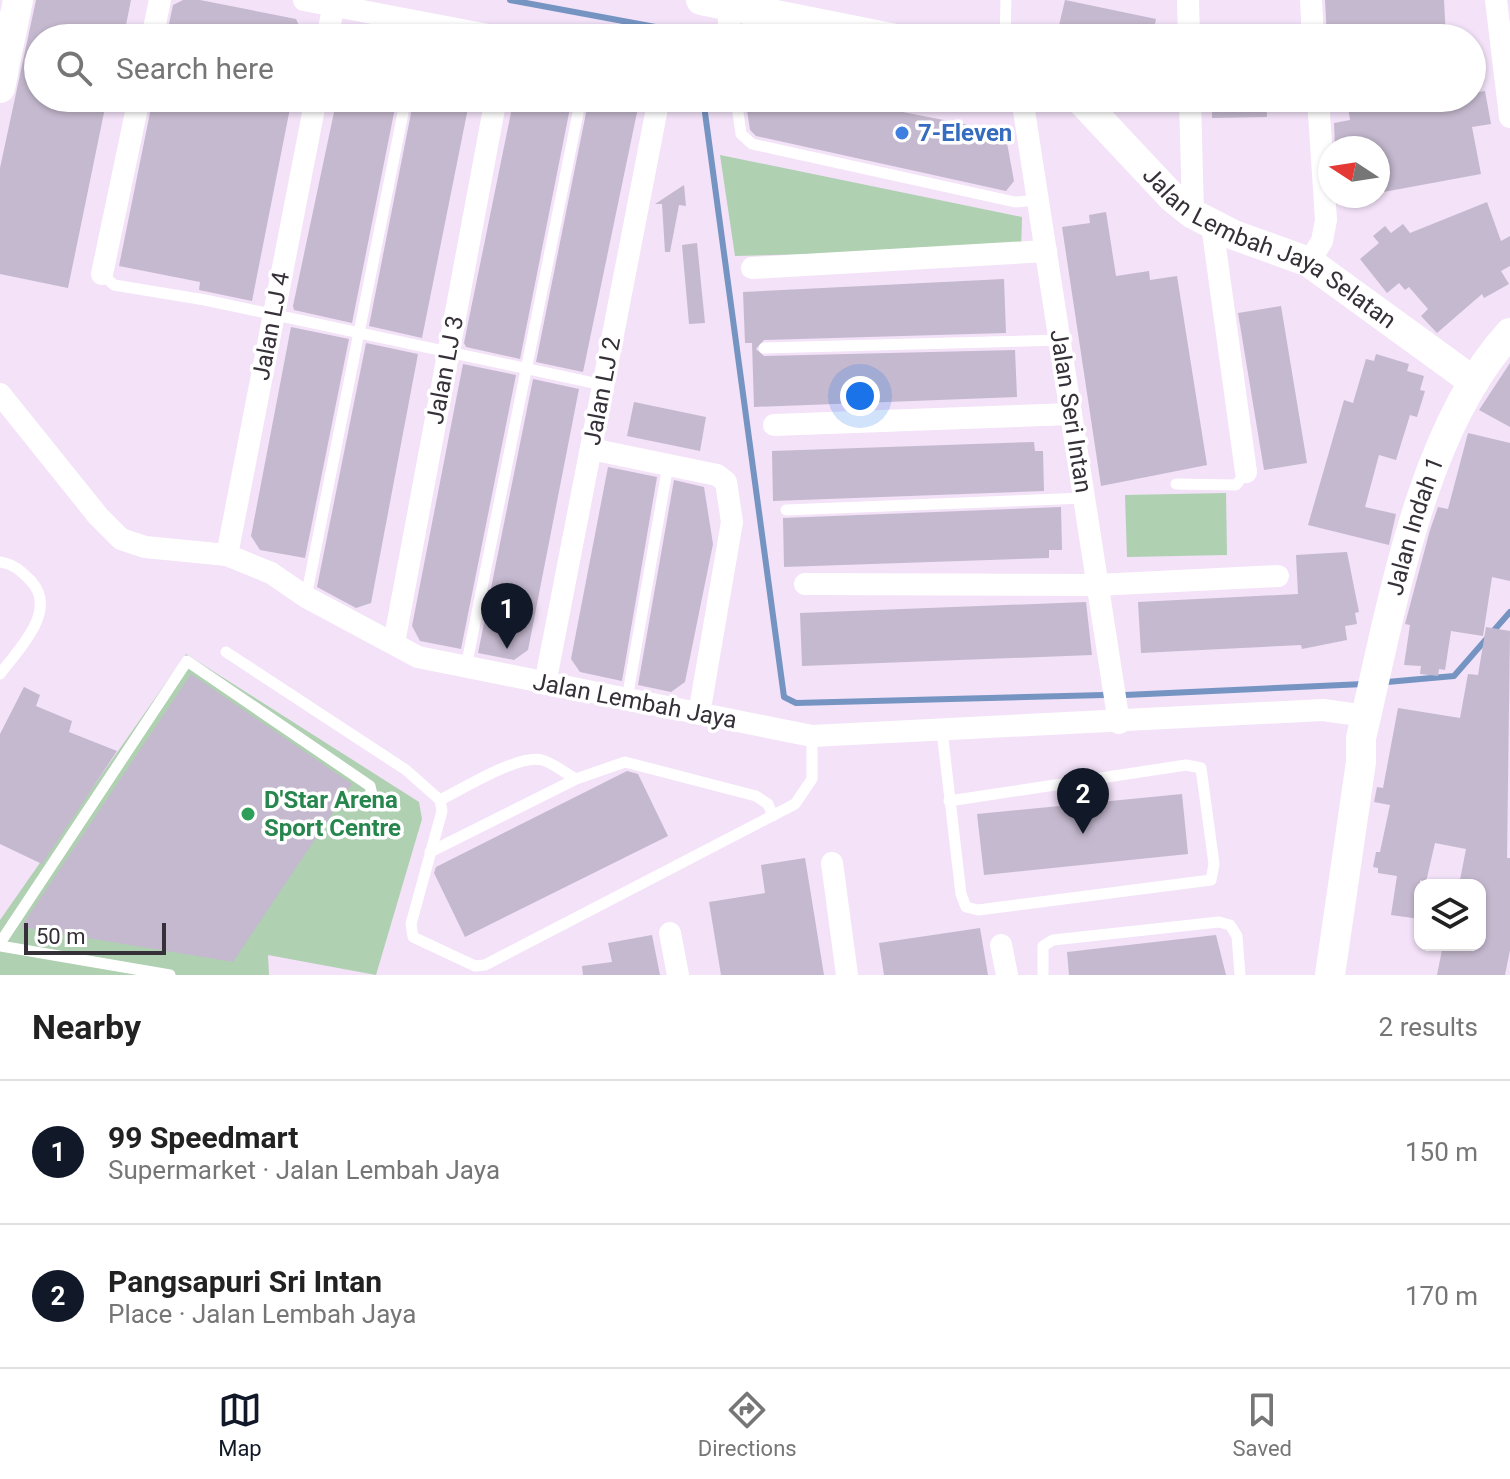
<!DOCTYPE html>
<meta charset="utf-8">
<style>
:root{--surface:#fff;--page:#f6f6f6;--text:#222;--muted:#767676;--line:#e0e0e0;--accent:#111827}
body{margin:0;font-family:Roboto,sans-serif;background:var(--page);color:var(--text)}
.controls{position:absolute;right:24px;bottom:24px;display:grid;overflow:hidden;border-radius:16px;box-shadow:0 2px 6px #0004}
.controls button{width:72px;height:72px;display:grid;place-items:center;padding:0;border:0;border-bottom:2px solid var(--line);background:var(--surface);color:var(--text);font:40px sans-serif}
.compass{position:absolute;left:1318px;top:136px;width:72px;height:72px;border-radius:50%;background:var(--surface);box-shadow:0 2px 6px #0004;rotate:282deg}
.scale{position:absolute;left:24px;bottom:20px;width:142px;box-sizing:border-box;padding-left:8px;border:4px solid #363038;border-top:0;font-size:22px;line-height:28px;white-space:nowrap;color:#363038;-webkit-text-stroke:6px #fff;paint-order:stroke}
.you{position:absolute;left:860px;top:396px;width:28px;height:28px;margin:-20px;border:6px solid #fff;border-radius:50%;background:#1a73e8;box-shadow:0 0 0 12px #1a73e833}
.badge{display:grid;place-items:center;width:52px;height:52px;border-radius:50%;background:var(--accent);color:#fff;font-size:26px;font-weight:700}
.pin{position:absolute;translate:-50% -66px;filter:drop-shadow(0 2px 4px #0008)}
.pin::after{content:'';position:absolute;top:42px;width:28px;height:24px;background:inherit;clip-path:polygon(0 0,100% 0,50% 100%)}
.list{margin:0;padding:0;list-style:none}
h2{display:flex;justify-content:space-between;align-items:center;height:104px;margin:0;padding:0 32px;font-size:34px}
h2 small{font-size:26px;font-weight:400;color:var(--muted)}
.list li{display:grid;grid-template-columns:52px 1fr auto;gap:24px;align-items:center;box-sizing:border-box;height:144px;padding:0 32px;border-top:2px solid var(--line)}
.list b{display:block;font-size:30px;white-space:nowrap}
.list p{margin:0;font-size:26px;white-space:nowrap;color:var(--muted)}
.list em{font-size:26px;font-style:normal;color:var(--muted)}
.icon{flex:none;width:44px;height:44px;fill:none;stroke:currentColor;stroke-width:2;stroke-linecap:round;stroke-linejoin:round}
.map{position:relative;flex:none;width:1510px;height:975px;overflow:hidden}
.search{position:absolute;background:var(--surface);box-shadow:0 2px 6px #0004;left:24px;right:24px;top:24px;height:88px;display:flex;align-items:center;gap:20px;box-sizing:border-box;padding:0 28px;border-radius:44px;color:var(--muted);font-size:30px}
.sheet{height:392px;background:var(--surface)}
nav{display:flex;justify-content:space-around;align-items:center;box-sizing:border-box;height:112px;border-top:2px solid var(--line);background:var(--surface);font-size:22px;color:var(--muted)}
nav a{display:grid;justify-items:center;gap:4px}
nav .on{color:var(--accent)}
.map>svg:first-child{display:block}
.green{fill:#afd0b1}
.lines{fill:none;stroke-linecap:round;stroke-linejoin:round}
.stream{stroke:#7594c2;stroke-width:6}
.building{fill:#c5b9cf}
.lane{stroke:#fff;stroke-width:11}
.street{stroke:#fff;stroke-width:22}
.secondary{stroke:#fff;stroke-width:30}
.shop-dot{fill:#3f7fe0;stroke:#fff;stroke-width:3}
.leisure-dot{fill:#2e9e5b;stroke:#fff;stroke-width:3}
.labels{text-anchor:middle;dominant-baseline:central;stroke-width:7;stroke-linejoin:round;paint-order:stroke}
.shop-label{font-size:24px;font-weight:bold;fill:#366cbe;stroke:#fff;text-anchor:start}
.street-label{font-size:24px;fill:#363038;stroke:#fff}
.leisure-label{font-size:24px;font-weight:bold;fill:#27864d;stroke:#fff;text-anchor:start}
</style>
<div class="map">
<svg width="1510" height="975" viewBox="0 0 1510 975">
<rect width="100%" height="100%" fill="#f3e2f8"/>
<g class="green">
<path d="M720,155L1022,217L1021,249L735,256Z"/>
<path d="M1226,493L1227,555L1127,557L1125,495Z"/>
<path d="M186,654L419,802L422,819L376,975L268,955L269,975H0V920Z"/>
</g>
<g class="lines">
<g class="stream">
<path d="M510,0L677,31L695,38"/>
<path d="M703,98L784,697L796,703L1104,695"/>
<path d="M1387,682L1454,676L1510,612"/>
<path d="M1125,695L1364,684"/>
</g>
</g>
<g class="building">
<path d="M36,0H131L125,30L121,29L119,38H38V98H107L68,288L0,274V168Z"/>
<path d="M183,0H200L296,19L305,38H166L173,5Z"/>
<path d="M1065,0L1156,19L1152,38H1129L1077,28L1075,38H1056Z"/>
<path d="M1325,0H1444L1446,38H1327Z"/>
<path d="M1485,91L1491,124L1472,127L1481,174L1378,193V148H1335L1334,123L1350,120L1348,107L1402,98H1472V93Z"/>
<path d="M153,98H292L252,301L199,290L200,282L119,266Z"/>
<path d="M337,98H397L352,323L294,310L293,306Z"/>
<path d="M414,98H470L422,338L369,326Z"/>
<path d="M514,98H572L520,359L466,347L464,343Z"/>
<path d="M589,98H640L583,372L536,362Z"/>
<path d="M745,98H831L1005,132L1014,181L1006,191L756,136L750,130Z"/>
<path d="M1212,98H1266L1267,117L1212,118Z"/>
<path d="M684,185L686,206L679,205L670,252H665L662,204H655Z"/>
<path d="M1487,202L1501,241L1510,236V266L1501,271L1509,284L1484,298L1482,294L1437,333L1421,316L1428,309L1409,287L1405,290L1399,283L1387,293L1360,259L1379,243L1373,236L1385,226L1391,233L1403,224L1410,233Z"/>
<path d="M1106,212L1116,276L1149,271L1150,280L1177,276L1207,465L1101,486L1062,227L1090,223L1089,215Z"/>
<path d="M697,243L705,323L689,324L682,245Z"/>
<path d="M1004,279L1006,333L764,340L756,349L764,356L1015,350L1017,397L754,407L752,343H745L743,292Z"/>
<path d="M1281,306L1307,463L1264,470L1238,313Z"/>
<path d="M291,327L349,339L305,558L260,550L251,536Z"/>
<path d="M366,343L418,354L371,603L356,608L317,587Z"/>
<path d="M1376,354L1409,364L1407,371L1424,376L1420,390L1425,391L1417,417L1410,415L1396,460L1379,455L1365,507L1396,514L1389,545L1308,525L1344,400L1353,403L1366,359L1374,361Z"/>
<path d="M1510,363V427L1479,410Z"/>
<path d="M463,364L516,375L461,649L420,641L412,626Z"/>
<path d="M533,379L579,389L528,650L514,660L478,653Z"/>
<path d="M634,402L706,417L700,451L627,436Z"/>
<path d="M1468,433L1510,443V581L1492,577L1483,636L1451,631L1445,670L1439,669L1438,676L1420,674L1421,666L1404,665L1410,625L1405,624L1430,530L1438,507L1448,509Z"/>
<path d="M1034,442L1035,451H1043L1044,491L773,501L772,451Z"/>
<path d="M608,467L657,477L622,681L580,672L571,659Z"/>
<path d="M674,480L704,487L713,544L685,682L671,692L638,685Z"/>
<path d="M1061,507L1062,550H1049V558L784,567L783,518Z"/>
<path d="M1347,552L1359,612L1355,613L1357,624L1345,626L1347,640L1302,649L1301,645L1141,653L1138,602L1298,594L1296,555Z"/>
<path d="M1086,602L1092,655L802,666L800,613Z"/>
<path d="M1486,627L1510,631L1507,858H1510V950L1505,975H1437L1443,945H1480V885H1459L1466,849L1435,843L1426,882L1420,880V919L1391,915L1397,876L1378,873V868L1373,867L1376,852H1380L1390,805L1374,802L1377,787L1383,788L1398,708L1460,718L1468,674L1478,675Z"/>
<path d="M191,674L352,784L233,962L21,927Z"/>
<path d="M24,687L40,695L36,706L72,721L69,732L117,751L42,864L0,844V734Z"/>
<path d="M627,771L638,774L668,836L465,937L434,873L436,867Z"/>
<path d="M1182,794L1188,854L984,875L977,814Z"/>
<path d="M805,858L824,975H721L709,902L765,893L761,865Z"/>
<path d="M980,928L988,975H884L879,943Z"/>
<path d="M652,935L660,975H583L582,966L612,962L608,943Z"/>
<path d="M1216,935L1226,975H1069L1067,952Z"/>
</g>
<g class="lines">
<g class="lane">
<path d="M1005,38L1006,0"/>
<path d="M736,98L741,134L752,144L1015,202L1038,200"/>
<path d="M102,274L114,285L205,300L603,385"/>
<path d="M764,348L1060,340"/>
<path d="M1176,484L1236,485L1246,472"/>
<path d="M786,510L1084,498"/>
<path d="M0,562C15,565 20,570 31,581C59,611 17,651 0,674"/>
<path d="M306,597L406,98"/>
<path d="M226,652L406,770L440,800L442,811L411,924L413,937L475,966L485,965L795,804L812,779V736"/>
<path d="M466,667L581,98"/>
<path d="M627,699L668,465"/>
<path d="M942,731L961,894L966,907L978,910L1211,880L1214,864L1201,768L1186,765L949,801"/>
<path d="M440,800C463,789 518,754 542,760C553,763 565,773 576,779"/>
<path d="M430,852L576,779L625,762L756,796L768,804L773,816"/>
<path d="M0,943L187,661L370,786L373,799"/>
<path d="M0,946L170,975"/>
<path d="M1043,975V946L1053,940L1219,922L1230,925L1237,936L1240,975"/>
</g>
<g class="street">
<path d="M304,0L504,38"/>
<path d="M1188,0L1189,38"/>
<path d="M1311,0L1313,38"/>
<path d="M1496,0L1510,117"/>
<path d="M152,38L160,0"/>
<path d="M327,38L335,0"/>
<path d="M729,38V7"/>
<path d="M1022,98L1119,723"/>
<path d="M1190,98L1193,214"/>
<path d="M1212,225L1246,472"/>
<path d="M1309,262L1322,241L1326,220L1318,98"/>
<path d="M752,268L1046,251"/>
<path d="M102,274L139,98"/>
<path d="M0,394L98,516L121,539L145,547L227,555L271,573L306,597L418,657L812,736L1323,710L1366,716"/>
<path d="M774,425L1071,414"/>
<path d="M591,449L717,475L726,482L732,522L699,714"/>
<path d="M227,555L316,98"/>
<path d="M805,584L1097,585L1278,576"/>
<path d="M394,643L496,98"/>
<path d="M545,684L659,98"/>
<path d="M832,863L847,975"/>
<path d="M670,933L678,975"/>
<path d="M1001,945L1007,975"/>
</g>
<g class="secondary">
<path d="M701,0L891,38"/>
<path d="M0,88L18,0"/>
<path id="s1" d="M1079,98L1172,197L1193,214L1234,235L1309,262L1474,382"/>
<path id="s2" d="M1330,975L1361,762V738C1391,612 1420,431 1510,333"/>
</g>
</g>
<circle class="shop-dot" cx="902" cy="133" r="8"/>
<circle class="leisure-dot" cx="248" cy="814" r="8"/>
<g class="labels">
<g class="shop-label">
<text x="918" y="133">7-Eleven</text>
</g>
<g class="street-label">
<text stroke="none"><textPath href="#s1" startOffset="246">Jalan Lembah Jaya Selatan</textPath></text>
<text transform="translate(271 326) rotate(-79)">Jalan LJ 4</text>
<text transform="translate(445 370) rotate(-79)">Jalan LJ 3</text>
<text transform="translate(602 391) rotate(-79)">Jalan LJ 2</text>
<text transform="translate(1071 411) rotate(81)">Jalan Seri Intan</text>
<text stroke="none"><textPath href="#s2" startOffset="458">Jalan Indah 1</textPath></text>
<text transform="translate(635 701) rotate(11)">Jalan Lembah Jaya</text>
</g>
<g class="leisure-label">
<text x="264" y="800">D'Star Arena<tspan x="264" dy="28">Sport Centre</tspan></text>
</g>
</g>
</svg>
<div class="controls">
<button><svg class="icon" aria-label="layers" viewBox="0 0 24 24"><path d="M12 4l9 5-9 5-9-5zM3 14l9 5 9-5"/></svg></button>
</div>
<svg class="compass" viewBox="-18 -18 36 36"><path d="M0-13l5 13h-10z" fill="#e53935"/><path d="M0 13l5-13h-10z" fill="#767676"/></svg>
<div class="scale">50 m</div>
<div class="you"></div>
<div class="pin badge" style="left:507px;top:649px">1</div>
<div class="pin badge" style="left:1083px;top:834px">2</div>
<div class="search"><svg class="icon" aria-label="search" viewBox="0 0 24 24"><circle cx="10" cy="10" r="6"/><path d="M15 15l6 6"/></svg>Search here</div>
</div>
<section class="sheet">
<h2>Nearby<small>2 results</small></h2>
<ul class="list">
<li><span class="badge">1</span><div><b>99 Speedmart</b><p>Supermarket · Jalan Lembah Jaya</p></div><em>150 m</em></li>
<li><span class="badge">2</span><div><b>Pangsapuri Sri Intan</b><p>Place · Jalan Lembah Jaya</p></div><em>170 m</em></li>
</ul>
</section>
<nav>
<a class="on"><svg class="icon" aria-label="map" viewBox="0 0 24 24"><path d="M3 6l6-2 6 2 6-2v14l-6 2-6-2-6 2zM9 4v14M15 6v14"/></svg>Map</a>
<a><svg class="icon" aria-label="directions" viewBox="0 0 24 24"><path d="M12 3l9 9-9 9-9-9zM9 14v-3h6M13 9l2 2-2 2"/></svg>Directions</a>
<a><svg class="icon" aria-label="saved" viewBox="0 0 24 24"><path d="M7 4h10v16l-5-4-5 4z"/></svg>Saved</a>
</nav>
